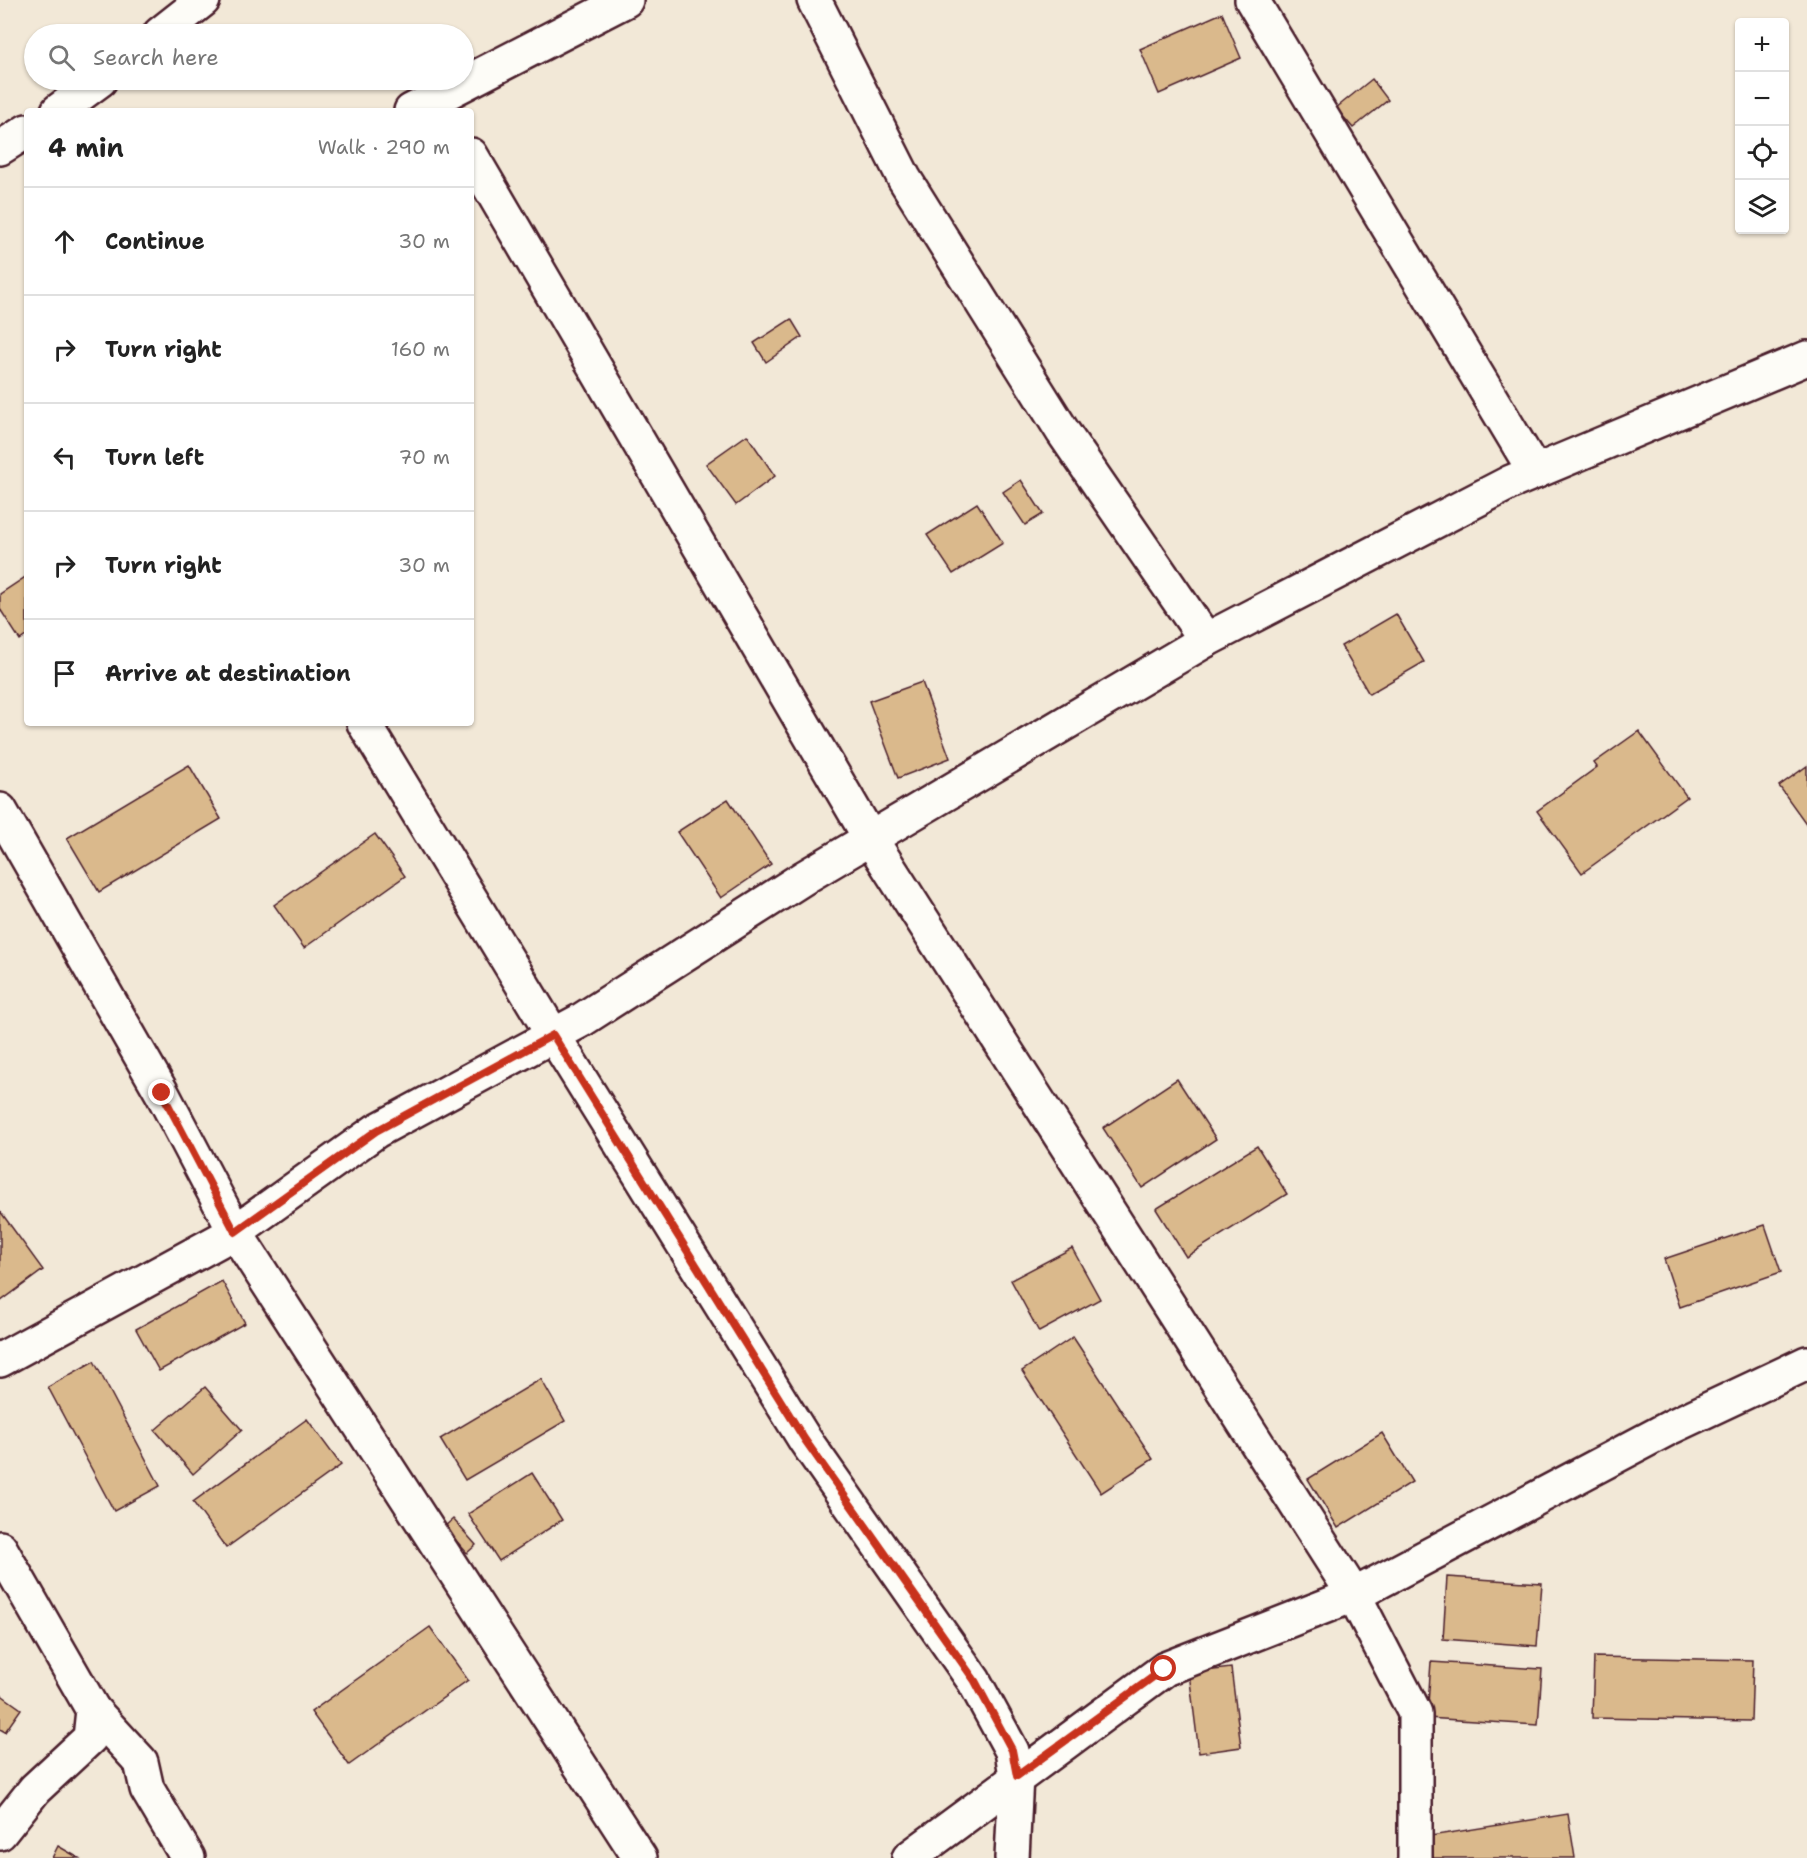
<!DOCTYPE html>
<meta charset="utf-8">
<style>
:root{--surface:#fff;--page:#f2f2f2;--text:#222;--muted:#767676;--line:#e0e0e0}
body{margin:0;font-family:"Shantell Sans",sans-serif;background:var(--page);color:var(--text)}
.controls{position:absolute;right:18px;top:18px;display:grid;overflow:hidden;border-radius:6px;box-shadow:0 2px 4px #0004}
.controls button{width:54px;height:54px;display:grid;place-items:center;padding:0;border:0;border-bottom:2px solid var(--line);background:var(--surface);color:var(--text);font:30px sans-serif}
.stop{position:absolute;width:18px;height:18px;margin:-14px;border:4px solid #c8321e;border-radius:50%;background:#fff}
.stop.end{background:#c8321e;border-color:#fff;box-shadow:0 2px 6px #0008}
.list{margin:0;padding:0;list-style:none}
h2{display:flex;justify-content:space-between;align-items:center;height:78px;margin:0;padding:0 24px;font-size:26px}
h2 small{font-size:20px;font-weight:400;color:var(--muted)}
.list li{display:grid;grid-template-columns:39px 1fr auto;gap:18px;align-items:center;box-sizing:border-box;height:108px;padding:0 24px;border-top:2px solid var(--line)}
.list b{display:block;font-size:22px;white-space:nowrap}
.list em{font-size:20px;font-style:normal;color:var(--muted)}
.icon{flex:none;width:33px;height:33px;fill:none;stroke:currentColor;stroke-width:2;stroke-linecap:round;stroke-linejoin:round}
.map{position:relative;flex:none;width:1807px;height:1858px;overflow:hidden}
.search{position:absolute;background:var(--surface);box-shadow:0 2px 4px #0004;left:24px;top:24px;width:450px;height:66px;display:flex;align-items:center;gap:15px;box-sizing:border-box;padding:0 21px;border-radius:33px;color:var(--muted);font-size:22px}
.panel{position:absolute;background:var(--surface);box-shadow:0 2px 4px #0004;left:24px;top:108px;width:450px;height:618px;border-radius:6px}
.map>svg:first-child{display:block}
.building{fill:#dab98c;stroke:#4a1f2b;stroke-width:1.5}
.lines{fill:none;stroke-linecap:round;stroke-linejoin:round}
.minor-casing{stroke:#4a1f2b;stroke-width:38}
.minor{stroke:#fdfcf7;stroke-width:33}
.route{stroke:#c8321e;stroke-width:8}
</style>
<div class="map">
<svg width="1807" height="1858" viewBox="0 0 1807 1858">
<rect width="100%" height="100%" fill="#f2e8d7"/>
<filter id="ink" filterUnits="userSpaceOnUse"><feTurbulence type="fractalNoise" baseFrequency=".0167" numOctaves="2"/><feDisplacementMap in="SourceGraphic" scale="12" xChannelSelector="R" yChannelSelector="G"/><feConvolveMatrix kernelMatrix="1 2 1 2 8 2 1 2 1" color-interpolation-filters="sRGB"/></filter>
<g filter="url(#ink)">
<g class="building">
<path d="M1222,13L1241,58L1159,94L1140,49Z"/>
<path d="M1372,79L1388,100L1353,128L1336,108Z"/>
<path d="M791,319L802,337L766,362L754,343Z"/>
<path d="M747,435L775,476L736,505L706,464Z"/>
<path d="M1021,480L1043,514L1025,525L1003,492Z"/>
<path d="M977,503L1003,543L953,574L927,535Z"/>
<path d="M27,576V635L20,640L0,609V594Z"/>
<path d="M1396,614L1424,662L1369,694L1341,646Z"/>
<path d="M922,682L950,758L898,778L869,701Z"/>
<path d="M1639,731L1687,797L1582,873L1537,811L1597,767L1594,763Z"/>
<path d="M189,765L221,819L99,892L67,838Z"/>
<path d="M1807,766V825L1779,786Z"/>
<path d="M728,799L771,864L721,898L677,832Z"/>
<path d="M375,834L405,876L304,948L274,905Z"/>
<path d="M1177,1079L1216,1139L1142,1188L1103,1128Z"/>
<path d="M1257,1146L1287,1194L1186,1257L1156,1209Z"/>
<path d="M0,1211L43,1270L1,1301L0,1299Z"/>
<path d="M1765,1225L1781,1272L1680,1307L1664,1259Z"/>
<path d="M1072,1248L1100,1299L1039,1332L1011,1280Z"/>
<path d="M222,1281L245,1323L159,1371L136,1329Z"/>
<path d="M1073,1337L1153,1459L1101,1493L1022,1371Z"/>
<path d="M94,1361L160,1486L114,1511L48,1387Z"/>
<path d="M541,1379L565,1421L465,1480L440,1439Z"/>
<path d="M205,1387L242,1430L193,1474L155,1430Z"/>
<path d="M307,1419L341,1465L226,1548L193,1502Z"/>
<path d="M1382,1433L1412,1482L1338,1528L1308,1479Z"/>
<path d="M532,1473L562,1520L499,1561L468,1514Z"/>
<path d="M453,1519L476,1545L467,1553L444,1527Z"/>
<path d="M1447,1577L1542,1583L1537,1646L1443,1639Z"/>
<path d="M430,1627L468,1680L349,1765L311,1712Z"/>
<path d="M1594,1657L1753,1660L1751,1721L1592,1718Z"/>
<path d="M1431,1662L1542,1669L1538,1725L1427,1718Z"/>
<path d="M1231,1668L1241,1747L1199,1753L1189,1673Z"/>
<path d="M0,1694L21,1709L5,1732L0,1729Z"/>
<path d="M1568,1814L1575,1858H1428L1424,1837Z"/>
<path d="M58,1846L79,1858H52Z"/>
</g>
<g class="lines">
<g class="minor-casing">
<g id="minor">
<path d="M814,0L904,178L1063,432L1206,640"/>
<path d="M1252,0L1535,472"/>
<path d="M160,34L203,0"/>
<path d="M58,111L100,80"/>
<path d="M411,111L626,0"/>
<path d="M0,148L27,131"/>
<path d="M471,155L870,838L1354,1595L1415,1713V1858"/>
<path d="M364,723L553,1035L805,1440L974,1681L1012,1751L1016,1776L1012,1858"/>
<path d="M0,810L162,1093L235,1232L640,1858"/>
<path d="M0,1360L235,1232L376,1131L580,1021L805,877L1206,640L1511,482L1807,358"/>
<path d="M0,1548L93,1710L90,1738L35,1789L0,1833"/>
<path d="M93,1710L141,1762L147,1789L188,1858"/>
<path d="M909,1858L1165,1669L1354,1595L1671,1427L1807,1363"/>
</g>
</g>
<use href="#minor" class="minor"/>
</g>
</g>
<g class="lines" filter="url(#ink)">
<path class="route" d="M162,1093L235,1232L376,1131L553,1035L805,1440L975,1681L1012,1750L1017,1776L1164,1669"/>
</g>
</svg>
<div class="controls">
<button>+</button>
<button>−</button>
<button><svg class="icon" aria-label="locate" viewBox="0 0 24 24"><circle cx="12" cy="12" r="6"/><path d="M12 2v4M12 18v4M2 12h4M18 12h4"/></svg></button>
<button><svg class="icon" aria-label="layers" viewBox="0 0 24 24"><path d="M12 4l9 5-9 5-9-5zM3 14l9 5 9-5"/></svg></button>
</div>
<div class="stop" style="left:1164px;top:1669px"></div>
<div class="stop end" style="left:162px;top:1093px"></div>
<div class="search"><svg class="icon" aria-label="search" viewBox="0 0 24 24"><circle cx="10" cy="10" r="6"/><path d="M15 15l6 6"/></svg>Search here</div>
<section class="panel">
<h2>4 min<small>Walk · 290 m</small></h2>
<ul class="list">
<li><svg class="icon" aria-label="ahead" viewBox="0 0 24 24"><path d="M12 20V5M6 11l6-6 6 6"/></svg><div><b>Continue</b></div><em>30 m</em></li>
<li><svg class="icon" aria-label="right" viewBox="0 0 24 24"><path d="M7 20v-9h11M14 6l5 5-5 5"/></svg><div><b>Turn right</b></div><em>160 m</em></li>
<li><svg class="icon" aria-label="left" viewBox="0 0 24 24"><path d="M17 20v-9H6M10 6l-5 5 5 5"/></svg><div><b>Turn left</b></div><em>70 m</em></li>
<li><svg class="icon" aria-label="right" viewBox="0 0 24 24"><path d="M7 20v-9h11M14 6l5 5-5 5"/></svg><div><b>Turn right</b></div><em>30 m</em></li>
<li><svg class="icon" aria-label="arrive" viewBox="0 0 24 24"><path d="M6 21V4h12l-3 4 3 4H6"/></svg><div><b>Arrive at destination</b></div></li>
</ul>
</section>
</div>
